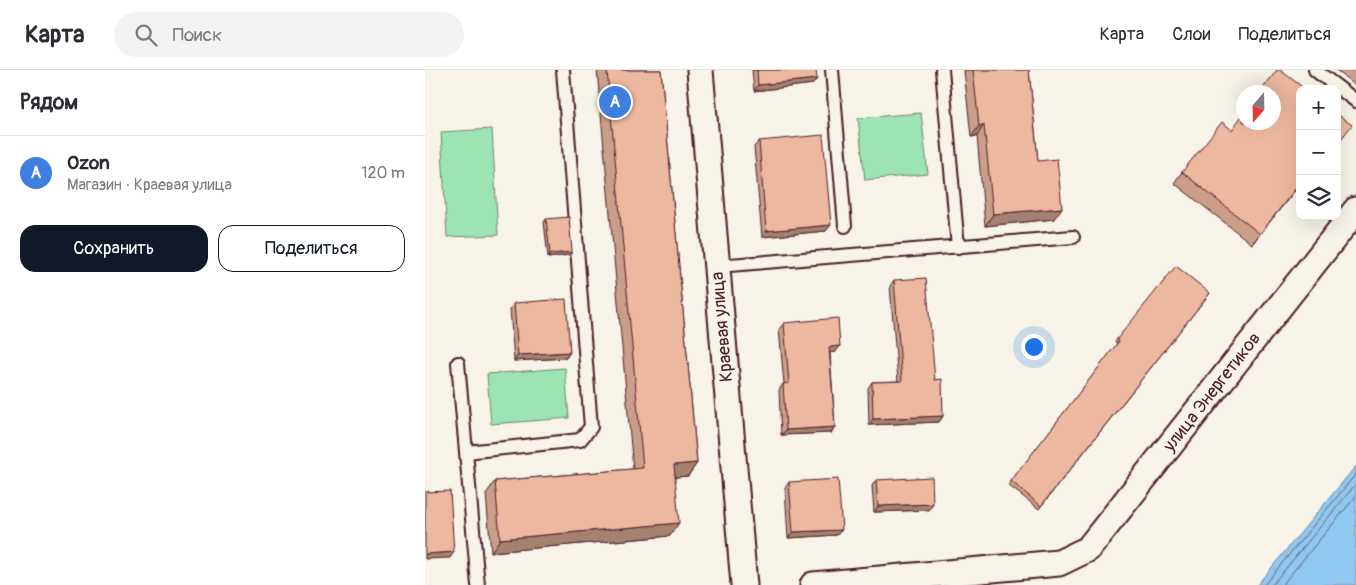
<!DOCTYPE html>
<html lang="ru">
<meta charset="utf-8">
<style>
:root{--surface:#fff;--page:#f2f2f3;--text:#2b2b33;--muted:#7c7c81;--line:#e1e1e2;--accent:#111827}
body{margin:0;font-family:Pangolin,sans-serif;background:var(--page);color:var(--text)}
.controls{position:absolute;right:15px;top:15px;display:grid;overflow:hidden;border-radius:10px;box-shadow:0 5px 20px #0002}
.controls button{width:45px;height:45px;display:grid;place-items:center;padding:0;border:0;border-bottom:1px solid var(--line);background:var(--surface);color:var(--text);font:25px sans-serif}
.compass{position:absolute;left:811px;top:15px;width:45px;height:45px;border-radius:50%;background:var(--surface);box-shadow:0 5px 20px #0002;rotate:200deg}
.you{position:absolute;left:608px;top:276px;width:18px;height:18px;margin:-12px;border:4px solid #fff;border-radius:50%;background:#1a73e8;box-shadow:0 0 0 8px #1a73e833}
.badge{display:grid;place-items:center;width:32px;height:32px;border-radius:50%;background:var(--accent);color:#fff;font-size:16px;font-weight:700}
.pin{position:absolute;translate:-50% -50%;border:2px solid #fff;box-shadow:0 1px 5px #0006}
.list{margin:0;padding:0;list-style:none}
h2{display:flex;justify-content:space-between;align-items:center;height:65px;margin:0;padding:0 20px;font-size:21px}
h2 small{font-size:16px;font-weight:400;color:var(--muted)}
.list li{display:grid;grid-template-columns:32px 1fr auto;gap:15px;align-items:center;box-sizing:border-box;height:75px;padding:0 20px;border-top:1px solid var(--line)}
.list b{display:block;font-size:19px;white-space:nowrap}
.list p{margin:0;font-size:16px;white-space:nowrap;color:var(--muted)}
.list em{font-size:16px;font-style:normal;color:var(--muted)}
.actions{display:flex;gap:10px;padding:15px 20px}
.actions a{flex:1;padding:11px 0;border:1px solid var(--accent);border-radius:15px;text-align:center;font-size:18px;color:var(--accent)}
.actions .main{background:var(--accent);color:#fff}
.icon{flex:none;width:28px;height:28px;fill:none;stroke:currentColor;stroke-width:2;stroke-linecap:round;stroke-linejoin:round}
.map{position:relative;flex:none;width:931px;height:515px;overflow:hidden}
header{display:flex;align-items:center;gap:30px;box-sizing:border-box;height:70px;padding:0 25px;background:var(--surface);border-bottom:1px solid var(--line)}
header strong{font-size:24px}
nav{display:flex;gap:28px;margin-inline-start:auto;font-size:18px}
.search{width:350px;height:45px;background:var(--page);display:flex;align-items:center;gap:12px;box-sizing:border-box;padding:0 18px;border-radius:28px;color:var(--muted);font-size:19px}
main{display:flex}
aside{flex:1;background:var(--surface)}
.map>svg:first-child{display:block}
.green{fill:#9ce5b3;stroke:#73826f}
.water{fill:#90c8ef;stroke:#7484a1}
.lines{fill:none;stroke-linecap:round;stroke-linejoin:round}
.shore{stroke:#666379;stroke-width:1}
.lane-casing{stroke:#4a1f2b;stroke-width:16}
.street-casing{stroke:#4a1f2b;stroke-width:29}
.lane{stroke:#f7f3e8;stroke-width:12}
.street{stroke:#f7f3e8;stroke-width:25}
.wall{fill:#cb9e89;stroke:#4a1f2b}
.shaded-wall{fill:#a5816f;stroke:#4a1f2b}
.building{fill:#ecb89f;stroke:#4a1f2b}
.labels{text-anchor:middle;dominant-baseline:central;stroke-width:4.5;stroke-linejoin:round;paint-order:stroke}
.street-label{font-size:18px;fill:#4a1f2b;stroke:#f7f3e8}
</style>
<header>
<strong>Карта</strong>
<div class="search"><svg class="icon" aria-label="search" viewBox="0 0 24 24"><circle cx="10" cy="10" r="6"/><path d="M15 15l6 6"/></svg>Поиск</div>
<nav><a>Карта</a><a>Слои</a><a>Поделиться</a></nav>
</header>
<main>
<aside>
<h2>Рядом<small></small></h2>
<ul class="list">
<li><span class="badge" style="background:#3f7fe0">A</span><div><b>Ozon</b><p>Магазин · Краевая улица</p></div><em>120 m</em></li>
</ul>
<div class="actions"><a class="main">Сохранить</a><a>Поделиться</a></div>
</aside>
<div class="map">
<svg width="931" height="515" viewBox="0 0 931 515">
<rect width="100%" height="100%" fill="#f7f3e8"/>
<filter id="ink" filterUnits="userSpaceOnUse"><feTurbulence type="fractalNoise" baseFrequency=".02" numOctaves="2"/><feDisplacementMap in="SourceGraphic" scale="10" xChannelSelector="R" yChannelSelector="G"/><feConvolveMatrix kernelMatrix="1 2 1 2 8 2 1 2 1" color-interpolation-filters="sRGB"/></filter>
<g filter="url(#ink)">
<g class="green">
<path d="M496,43L503,104L440,110L433,48Z"/>
<path d="M67,59L73,165L22,167L16,62Z"/>
<path d="M140,298L144,348L66,354L62,304Z"/>
</g>
<path class="water" d="M931,396V515H832Z"/>
<g class="lines">
<g class="shore">
<path d="M839,515L931,404"/>
<path d="M847,515L931,414"/>
<path d="M857,515L931,426"/>
</g>
<g class="lane-casing">
<g id="lane">
<path d="M407,0L420,156"/>
<path d="M517,0L533,177"/>
<path d="M890,0L931,31"/>
<path d="M292,196L648,167"/>
<path d="M33,293L53,515"/>
<path d="M41,382L155,370L166,357L138,0"/>
</g>
</g>
<g class="street-casing">
<g id="street">
<path d="M275,0L319,515"/>
<path d="M388,515L634,493L663,479L931,140"/>
</g>
</g>
<use href="#lane" class="lane"/>
<use href="#street" class="street"/>
</g>
<g class="wall">
<path d="M172,0H236L272,393L263,406L250,407L245,466L66,482L61,424L70,411L208,399Z"/>
<path d="M327,0H391L388,14L329,21Z"/>
<path d="M539,0H604L613,91L629,149L560,156L552,66L546,67Z"/>
<path d="M911,0H931V16Z"/>
<path d="M875,19V114L827,174L749,113L757,102L807,60Z"/>
<path d="M334,71L401,161L337,167L329,77Z"/>
<path d="M121,149L144,185L123,188L119,152Z"/>
<path d="M469,210L510,310L518,346L514,352L444,355L443,318L447,312L473,311L465,216Z"/>
<path d="M785,223L614,439L583,415L692,274L690,272L692,269Z"/>
<path d="M89,233L145,282L141,288L89,291L85,239Z"/>
<path d="M359,253L411,282H405L410,357L406,363L356,365L354,320L358,314H359L354,259Z"/>
<path d="M451,410L508,434L504,440L449,442L447,416Z"/>
<path d="M364,412L412,465L363,468L360,418Z"/>
</g>
<g class="shaded-wall">
<path d="M392,9L388,14L329,21L333,15Z"/>
<path d="M559,55L552,66L546,67L554,56Z"/>
<path d="M875,113V114L827,174L835,164Z"/>
<path d="M637,138L629,149L560,156L568,144Z"/>
<path d="M406,155L401,161L337,167L341,161Z"/>
<path d="M147,182L144,185L123,188L125,184Z"/>
<path d="M415,276L411,282L400,283L404,277Z"/>
<path d="M145,282L141,288L89,291L93,285Z"/>
<path d="M518,346L514,352L444,355L448,349Z"/>
<path d="M410,357L406,363L356,365L361,360Z"/>
<path d="M272,393L263,406L240,408L249,395Z"/>
<path d="M508,434L504,440L449,442L453,436Z"/>
<path d="M254,453L245,466L66,482L75,469Z"/>
<path d="M417,460L412,465L363,468L368,462Z"/>
<path d="M29,482L25,488L0,489V484Z"/>
</g>
<g class="building">
<path d="M182,0H236L272,393L249,395L254,453L75,469L70,411L218,398Z"/>
<path d="M332,0H391L392,9L333,15Z"/>
<path d="M548,0H604L613,91L632,89L637,138L568,144L559,55L554,56Z"/>
<path d="M852,0H855L880,19H875V113L835,164L757,102L797,52L807,60L818,44V52H848V22H835Z"/>
<path d="M912,44L927,55L912,74Z"/>
<path d="M398,65L406,155L341,161L334,71Z"/>
<path d="M144,147L147,182L125,184L121,149Z"/>
<path d="M751,196L785,223L616,436L586,411L694,271L692,269Z"/>
<path d="M501,208L510,310L517,309L518,346L448,349L447,312L477,311L469,210Z"/>
<path d="M141,229L145,282L93,285L89,233Z"/>
<path d="M413,248L415,276L404,277L410,357L361,360L358,314L364,313L359,253Z"/>
<path d="M507,407L508,434L453,436L451,410Z"/>
<path d="M413,409L417,460L368,462L364,412Z"/>
<path d="M25,421L29,482L0,484V422Z"/>
</g>
</g>
<g class="labels">
<g class="street-label">
<text transform="translate(297 257) rotate(-95)">Краевая улица</text>
<text transform="translate(787 322) rotate(-52)">улица Энергетиков</text>
</g>
</g>
</svg>
<div class="controls">
<button>+</button>
<button>−</button>
<button><svg class="icon" aria-label="layers" viewBox="0 0 24 24"><path d="M12 4l9 5-9 5-9-5zM3 14l9 5 9-5"/></svg></button>
</div>
<svg class="compass" viewBox="-18 -18 36 36"><path d="M0-13l5 13h-10z" fill="#e53935"/><path d="M0 13l5-13h-10z" fill="#7c7c81"/></svg>
<div class="you"></div>
<div class="pin badge" style="left:190px;top:32px;background:#3f7fe0">A</div>
</div>
</main>
